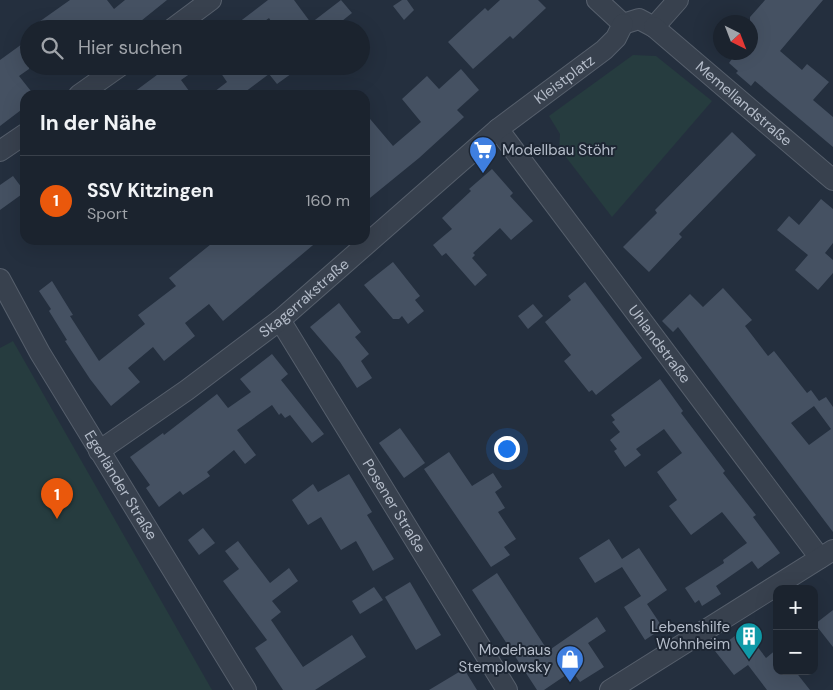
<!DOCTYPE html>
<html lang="de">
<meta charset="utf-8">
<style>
:root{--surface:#1b232e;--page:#282f3a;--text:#f1f3f6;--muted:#a0a4aa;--line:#39404a;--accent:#ea580c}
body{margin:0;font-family:"DM Sans",sans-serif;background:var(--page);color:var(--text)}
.controls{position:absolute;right:15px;bottom:15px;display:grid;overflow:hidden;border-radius:10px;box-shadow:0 5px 20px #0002}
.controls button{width:45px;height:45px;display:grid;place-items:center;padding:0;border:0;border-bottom:1px solid var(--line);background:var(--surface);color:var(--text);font:25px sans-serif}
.compass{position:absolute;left:713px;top:15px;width:45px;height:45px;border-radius:50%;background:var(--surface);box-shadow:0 5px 20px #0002;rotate:138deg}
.you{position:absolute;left:506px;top:448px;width:18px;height:18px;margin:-12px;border:4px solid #fff;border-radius:50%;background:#1a73e8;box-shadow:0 0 0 8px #1a73e833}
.badge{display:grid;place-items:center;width:32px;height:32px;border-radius:50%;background:var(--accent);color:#fff;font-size:16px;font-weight:700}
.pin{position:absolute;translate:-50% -41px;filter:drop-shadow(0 1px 2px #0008)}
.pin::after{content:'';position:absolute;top:26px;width:18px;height:15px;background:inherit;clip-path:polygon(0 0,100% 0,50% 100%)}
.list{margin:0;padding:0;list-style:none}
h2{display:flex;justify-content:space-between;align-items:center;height:65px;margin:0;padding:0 20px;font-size:21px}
h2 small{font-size:16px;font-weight:400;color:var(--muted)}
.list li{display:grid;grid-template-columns:32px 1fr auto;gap:15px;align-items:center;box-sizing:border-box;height:90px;padding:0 20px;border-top:1px solid var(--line)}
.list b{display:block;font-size:19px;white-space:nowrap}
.list p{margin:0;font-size:16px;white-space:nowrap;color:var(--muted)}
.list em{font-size:16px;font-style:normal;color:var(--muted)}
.icon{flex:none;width:28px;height:28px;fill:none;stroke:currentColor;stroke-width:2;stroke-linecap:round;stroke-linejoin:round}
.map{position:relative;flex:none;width:833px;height:690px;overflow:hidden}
.search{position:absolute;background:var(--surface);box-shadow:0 5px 20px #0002;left:20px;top:20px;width:350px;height:55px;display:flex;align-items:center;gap:12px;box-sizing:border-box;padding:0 18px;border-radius:28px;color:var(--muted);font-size:19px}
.panel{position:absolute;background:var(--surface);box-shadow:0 5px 20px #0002;left:20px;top:90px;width:350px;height:155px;border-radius:15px}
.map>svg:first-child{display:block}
.green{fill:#263c3f}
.building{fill:#455162;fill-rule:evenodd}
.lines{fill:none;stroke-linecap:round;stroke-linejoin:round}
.street-casing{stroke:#565f6c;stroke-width:22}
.street{stroke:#38414e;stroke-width:20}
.labels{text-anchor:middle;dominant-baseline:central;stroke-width:4;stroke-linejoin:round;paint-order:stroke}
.street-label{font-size:15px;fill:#b4bcc9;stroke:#1d2633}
.poi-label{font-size:15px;fill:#b4bcc9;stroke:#1d2633;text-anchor:end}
</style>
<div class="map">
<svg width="833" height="690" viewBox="0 0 833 690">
<rect width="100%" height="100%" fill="#242f3e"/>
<g class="green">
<path d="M633,55L656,56L712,101L612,217L559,148L560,134L549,116Z"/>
<path d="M13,341L212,690H0V348Z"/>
</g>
<g class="building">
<path d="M70,0H107L114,9L125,0H167L131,29H29Z"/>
<path d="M268,0H294L311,23L341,0L352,13L332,29H276L269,18L254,29H230Z"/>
<path d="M402,0H407L414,10L404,20L393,6Z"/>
<path d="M500,0H538L546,8L513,39L510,36L473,69L448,42L485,8L488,11Z"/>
<path d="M765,0H823L780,51L802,70L807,64L829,82L813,100L833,117V147L755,81L751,86L736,73L738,71L729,63L737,52H750V17Z"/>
<path d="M29,39V69L19,76L34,95H25V107L0,126V60Z"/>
<path d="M169,66H201L181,80L192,95H130Z"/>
<path d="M216,66H302L277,84L269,74L241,95H210L227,82Z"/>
<path d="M461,69L479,90L457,110L464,117L419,158L365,202V113L393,146L421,122L402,99L427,76L439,89Z"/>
<path d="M732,132L756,155L679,234L682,237L649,272L623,247L657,213L655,210Z"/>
<path d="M492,169L513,193L510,196L533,221L511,240L500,228L473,253L475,255L472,258L487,275L475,286L446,253L442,256L433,245L452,229L442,218L471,191L469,189Z"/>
<path d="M13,176L25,192L0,210V185Z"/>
<path d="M821,199L833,209V243L825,253L833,260V273L818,290L795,270L808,255L777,230L789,216L799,225Z"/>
<path d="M216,240H319L223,321L209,304L185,323L195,336L164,361L153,347L128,368L140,382L111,406L90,379L65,341L67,340L49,311L51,309L39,291L52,281L73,315L70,316L99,361L145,324L138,315L176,286L169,278Z"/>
<path d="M393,262L420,296L415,300L424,311L408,324L402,316L399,319H393L364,285Z"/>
<path d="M585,282L642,358L596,395L592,390L589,392L564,361L571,355L545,322L571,300L568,296Z"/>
<path d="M723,288L752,320L745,326L768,356L774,351L807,393L811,390L819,401L826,397L833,407V532L678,327L673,332L662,321L690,294L703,307ZM814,406L831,429L809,445L791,423Z"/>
<path d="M339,303L361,332L355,337L369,354L361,361L372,378L357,388L340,362L310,327Z"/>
<path d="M533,304L543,316L528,329L518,316Z"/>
<path d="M272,354L288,374L281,380L324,434L312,443L290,415L285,418L281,413L279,415L272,405L237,430L256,455L245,464L234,450L207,472L210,476L183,495L180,491L159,507L146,488L150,485L130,457L163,433L164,435L217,394L228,408L251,392L240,379Z"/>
<path d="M660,379L683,411L681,413L725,471L723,473L756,515L753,517L780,553L758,569L752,561L716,586L721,594L702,606L699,600L695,603L685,588L724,563L723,560L747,543L722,512L691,535L669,506L677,500L657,472L682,453L664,429L636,449L641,455L625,467L614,451L617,449L610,440L620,432L612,422L615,420L611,415Z"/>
<path d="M400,428L425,463L404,478L379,443Z"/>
<path d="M449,452L472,486L493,473L502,487L495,492L505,508L498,512L516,539L504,547L510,555L491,567L424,469Z"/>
<path d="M349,474L372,512L367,515L394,559L373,571L356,541L341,550L321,517L308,525L292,500L313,484L318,492Z"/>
<path d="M203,528L215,543L199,555L188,540Z"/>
<path d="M609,539L622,559L639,548L667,590L647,604L663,628L645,640L624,607L641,596L622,567L595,583L579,558Z"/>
<path d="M238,541L270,583L289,568L298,581L272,601L281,612L271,620L303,667L352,635L366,657L315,690H283L255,648L267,640L223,581L239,569L225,551Z"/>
<path d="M497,573L548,651L597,617L606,631L588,643L604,667L580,682L572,671L544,690H537L472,590Z"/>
<path d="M410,582L441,635L416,650L385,597Z"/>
<path d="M374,587L383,600L360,614L352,601Z"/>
<path d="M833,610V647L815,624Z"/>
<path d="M744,629L766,658L777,649V671H795L810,690H767L748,665L734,675L715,651Z"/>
<path d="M464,669L477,690H429Z"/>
</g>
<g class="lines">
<g class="street-casing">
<g id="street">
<path d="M597,0L623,24"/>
<path d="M623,24L639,19L654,27L678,0"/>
<path id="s1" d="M654,27L833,180"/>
<path d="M172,29L211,0"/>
<path d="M79,95L120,66"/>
<path id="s2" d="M498,129L820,558"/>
<path d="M0,151L25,134"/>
<path id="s3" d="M0,279L40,353L246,690"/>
<path id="s4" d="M280,320L507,690"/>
<path id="s5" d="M99,451L187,390L280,320L498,129L604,50L616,38L623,24"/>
<path d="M610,690L833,550"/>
</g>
</g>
<use href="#street" class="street"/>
</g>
<defs>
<g id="supermarket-pin" transform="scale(1.4375)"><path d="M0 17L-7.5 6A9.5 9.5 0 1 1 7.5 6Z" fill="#3f7fe0" stroke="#1d2633"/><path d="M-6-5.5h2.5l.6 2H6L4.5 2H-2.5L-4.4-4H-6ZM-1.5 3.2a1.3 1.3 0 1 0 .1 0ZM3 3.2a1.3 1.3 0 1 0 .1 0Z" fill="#fff"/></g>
<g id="building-pin" transform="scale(1.4375)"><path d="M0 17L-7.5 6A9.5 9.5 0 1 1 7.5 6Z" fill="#0f9aa8" stroke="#1d2633"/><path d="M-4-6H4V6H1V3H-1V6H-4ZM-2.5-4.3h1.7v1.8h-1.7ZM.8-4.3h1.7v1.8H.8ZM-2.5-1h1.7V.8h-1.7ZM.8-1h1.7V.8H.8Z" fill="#fff"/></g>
<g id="shop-pin" transform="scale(1.4375)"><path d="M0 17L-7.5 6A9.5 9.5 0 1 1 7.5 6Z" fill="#3f7fe0" stroke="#1d2633"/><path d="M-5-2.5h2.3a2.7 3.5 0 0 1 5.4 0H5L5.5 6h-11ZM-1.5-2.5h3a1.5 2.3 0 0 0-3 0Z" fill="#fff"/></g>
</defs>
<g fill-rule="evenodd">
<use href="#supermarket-pin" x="483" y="150"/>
<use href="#building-pin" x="749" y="636"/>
<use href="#shop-pin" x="570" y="659"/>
</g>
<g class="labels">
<g class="street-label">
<text stroke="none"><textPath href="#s5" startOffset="596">Kleistplatz</textPath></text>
<text stroke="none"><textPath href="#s1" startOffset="118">Memellandstraße</textPath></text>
<text stroke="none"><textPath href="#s5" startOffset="256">Skagerrakstraße</textPath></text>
<text stroke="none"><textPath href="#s2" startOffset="269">Uhlandstraße</textPath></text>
<text stroke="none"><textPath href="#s3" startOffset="239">Egerländer Straße</textPath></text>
<text stroke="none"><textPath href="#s4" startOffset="218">Posener Straße</textPath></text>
</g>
<g class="poi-label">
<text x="502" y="150" text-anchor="start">Modellbau Stöhr</text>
<text x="730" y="627">Lebenshilfe<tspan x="730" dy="17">Wohnheim</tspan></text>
<text x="551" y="650">Modehaus<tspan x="551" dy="17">Stemplowsky</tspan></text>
</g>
</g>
</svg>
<div class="controls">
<button>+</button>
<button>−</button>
</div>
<svg class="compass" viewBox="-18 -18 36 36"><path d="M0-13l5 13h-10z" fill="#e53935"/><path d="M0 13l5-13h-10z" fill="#a0a4aa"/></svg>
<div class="you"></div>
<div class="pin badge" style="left:57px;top:519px">1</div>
<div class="search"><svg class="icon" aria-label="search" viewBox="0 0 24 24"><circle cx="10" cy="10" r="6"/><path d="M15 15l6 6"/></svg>Hier suchen</div>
<section class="panel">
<h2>In der Nähe<small></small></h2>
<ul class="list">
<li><span class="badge">1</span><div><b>SSV Kitzingen</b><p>Sport</p></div><em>160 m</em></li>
</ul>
</section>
</div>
